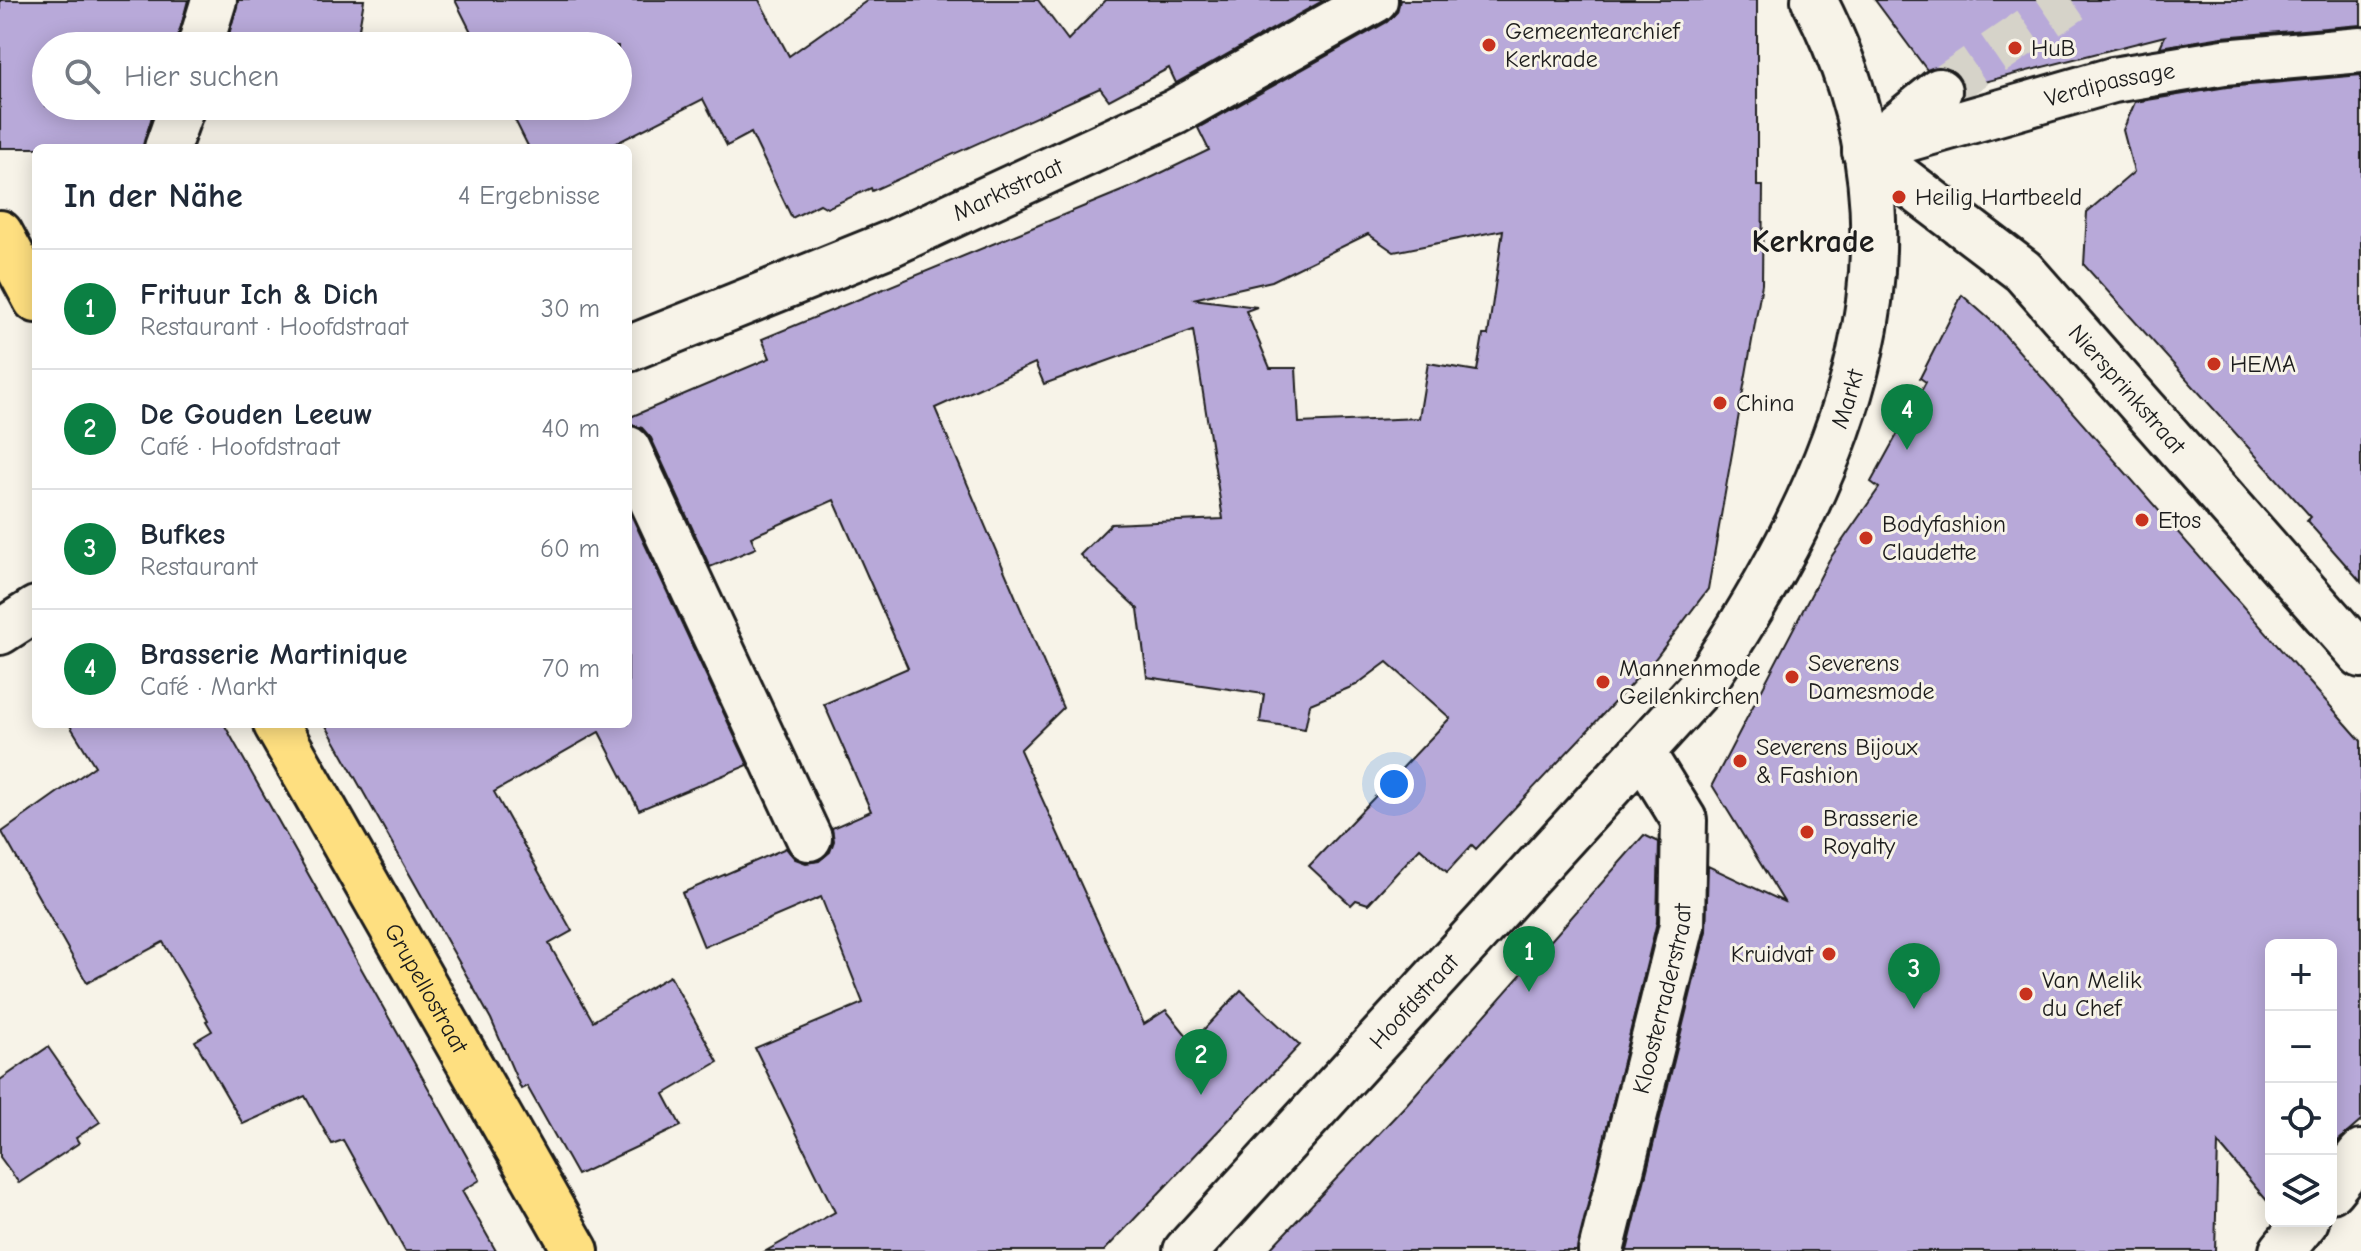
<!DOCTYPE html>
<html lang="de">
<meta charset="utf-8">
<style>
:root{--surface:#fff;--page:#f6f6f7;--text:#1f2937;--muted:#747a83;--line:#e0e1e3;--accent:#0b8043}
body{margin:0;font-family:"Comic Neue",sans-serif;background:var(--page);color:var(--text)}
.controls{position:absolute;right:24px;bottom:24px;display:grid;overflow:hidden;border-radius:12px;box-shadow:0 4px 20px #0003}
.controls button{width:72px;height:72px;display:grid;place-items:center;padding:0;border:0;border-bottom:2px solid var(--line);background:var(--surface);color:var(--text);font:40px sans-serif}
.you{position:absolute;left:1394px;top:784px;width:28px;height:28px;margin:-20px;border:6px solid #fff;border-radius:50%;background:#1a73e8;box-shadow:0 0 0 12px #1a73e833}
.badge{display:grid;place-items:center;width:52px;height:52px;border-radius:50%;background:var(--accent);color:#fff;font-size:26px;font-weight:700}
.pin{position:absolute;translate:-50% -66px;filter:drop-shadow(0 2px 4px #0008)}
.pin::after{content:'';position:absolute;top:42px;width:28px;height:24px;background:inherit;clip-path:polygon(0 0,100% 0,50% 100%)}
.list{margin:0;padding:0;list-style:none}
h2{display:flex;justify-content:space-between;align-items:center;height:104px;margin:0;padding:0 32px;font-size:34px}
h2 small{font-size:26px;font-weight:400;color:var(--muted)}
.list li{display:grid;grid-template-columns:52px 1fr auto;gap:24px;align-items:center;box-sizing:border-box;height:120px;padding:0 32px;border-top:2px solid var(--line)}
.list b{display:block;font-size:30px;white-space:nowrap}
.list p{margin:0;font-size:26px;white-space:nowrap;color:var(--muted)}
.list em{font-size:26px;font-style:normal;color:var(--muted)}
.icon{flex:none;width:44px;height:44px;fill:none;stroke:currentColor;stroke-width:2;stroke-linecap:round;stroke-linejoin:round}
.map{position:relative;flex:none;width:2361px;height:1251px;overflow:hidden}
.search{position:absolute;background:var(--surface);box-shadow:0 4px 20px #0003;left:32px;top:32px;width:600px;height:88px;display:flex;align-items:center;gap:20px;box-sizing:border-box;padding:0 28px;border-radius:44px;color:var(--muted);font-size:30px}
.panel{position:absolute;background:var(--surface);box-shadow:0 4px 20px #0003;left:32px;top:144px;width:600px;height:584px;border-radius:12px}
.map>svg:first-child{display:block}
.building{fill:#b8a9d9;stroke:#1c1c1c;stroke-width:2;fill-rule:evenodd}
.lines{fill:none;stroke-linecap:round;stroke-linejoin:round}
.minor-tunnel{stroke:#d6d3c9;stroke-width:44;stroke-dasharray:44 22;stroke-linecap:butt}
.minor-casing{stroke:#1c1c1c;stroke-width:50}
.major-casing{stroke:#1c1c1c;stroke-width:50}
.minor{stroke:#f7f3e8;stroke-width:44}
.major{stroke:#fedf80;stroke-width:44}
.poi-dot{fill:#c8321e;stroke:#f7f3e8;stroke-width:3}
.labels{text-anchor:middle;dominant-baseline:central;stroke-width:6;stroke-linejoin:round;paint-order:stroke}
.poi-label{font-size:24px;fill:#1c1c1c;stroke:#f7f3e8;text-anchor:start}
.street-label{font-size:24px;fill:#1c1c1c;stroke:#f7f3e8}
.district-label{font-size:32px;font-weight:bold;fill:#1c1c1c;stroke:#f7f3e8}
</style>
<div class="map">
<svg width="2361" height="1251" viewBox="0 0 2361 1251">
<rect width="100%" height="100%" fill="#f7f3e8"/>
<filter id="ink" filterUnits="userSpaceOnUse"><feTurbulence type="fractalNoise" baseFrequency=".0125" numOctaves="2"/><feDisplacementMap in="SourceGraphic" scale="16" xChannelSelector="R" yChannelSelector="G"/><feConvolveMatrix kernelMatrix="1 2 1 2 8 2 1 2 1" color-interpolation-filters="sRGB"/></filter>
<g filter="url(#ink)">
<g class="building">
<path d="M0,0H188L176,46H46V106H155L143,148H0Z"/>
<path d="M238,0H364L356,46H226Z"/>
<path d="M455,0H759L789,56L868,0H1038L1068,40L1106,0H1324L1176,83L1169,68L1109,100L1100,88L872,191L871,188L827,208L820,204L792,218L751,133L727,146L703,99L607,148H529L508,106H618V46H478Z"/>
<path d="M1400,0H1757V186H1763L1762,284L1708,589L1655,659L1476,849L1472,845L1447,872L1420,848L1368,904L1356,900L1351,905L1309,866L1450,718L1387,662L1356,685L1310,704L1305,729L1260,722L1264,694L1147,677L1138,609L1080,555L1111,524L1223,519L1193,330L1044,384L1035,363L935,408L1063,708L1020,750L1144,1024L1166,1010L1192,1042L1241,990L1300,1045L1104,1251H766L835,1212L755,1048L863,1003L821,897L704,947L682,893L786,848L795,859L806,863L819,861L830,852L834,841L832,828L871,811L824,704L908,668L834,500L751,537L756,548L710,567L651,438L642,428L628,424V418L770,358L762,339L1136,185L1209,150L1198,128L1387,22L1397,12ZM1503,230L1488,335H1483L1477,371L1428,363L1419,418L1299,423L1296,368H1270L1246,311L1257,307L1193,299L1272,281L1368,234L1394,252Z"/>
<path d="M1875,0H2361V25L2222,37L2160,47L2165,36L1964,87L1959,76L1949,68L1927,70Z"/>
<path d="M2361,75V582L2307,521L2311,517L2084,265L2087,212L2134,172L2123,130L2135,102L2227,87Z"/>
<path d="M1962,295L1996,325L2361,741V1121L2331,1147V945H2271V1199L2268,1202L2218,1143L2215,1251H1627L1706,931L1708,866L1784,902L1712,785L1829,560L1879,488L1871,482L1926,382L1920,378Z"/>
<path d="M628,508L748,765L639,810L599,732L494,792L572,931L549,944L593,1021L670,976L718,1062L664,1094L681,1126L577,1175L527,1086L521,1089L491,1019L325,724H628Z"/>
<path d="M69,724H224L480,1180L462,1191L496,1251H405L343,1140L332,1144L305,1096L243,1124L195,1041L212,1031L206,1021L208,1020L163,942L87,983L2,832L95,766Z"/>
<path d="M1644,835L1659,842L1657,922L1577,1251H1268L1405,1106Z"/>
<path d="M48,1047L100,1122L76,1138L79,1143L19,1183L0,1157V1080Z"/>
</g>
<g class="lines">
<path class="minor-tunnel" d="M1939,91L2072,0"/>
<g class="minor-casing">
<g id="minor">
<path d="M200,46L214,0"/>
<path d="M1880,139L1939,91"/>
<path d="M167,148L182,106"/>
<path id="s1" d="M1865,151L2023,271L2361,655"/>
<path id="s2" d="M1865,151L2113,80L2224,62L2361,50"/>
<path id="s3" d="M628,349L892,243L1175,112L1375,0"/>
<path d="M628,449L809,838"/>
<path d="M0,632L36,609"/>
<path d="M2331,1190L2361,1153"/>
<path id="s4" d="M1186,1251L1701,687C1844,474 1942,247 1814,0"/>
<path id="s5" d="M1601,1251L1682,925L1684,820L1642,752"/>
<path d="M2282,1251L2306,1221"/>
</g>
</g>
<g class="major-casing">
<g id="major">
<path d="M0,233L36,300"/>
<path id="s6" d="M276,724L576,1251"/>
</g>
</g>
<use href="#minor" class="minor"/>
<use href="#major" class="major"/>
</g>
</g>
<g class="poi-dot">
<circle cx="1489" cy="45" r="8"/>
<circle cx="2015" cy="48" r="8"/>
<circle cx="1899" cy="197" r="8"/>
<circle cx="2214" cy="364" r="8"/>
<circle cx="1720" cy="403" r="8"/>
<circle cx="2142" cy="520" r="8"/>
<circle cx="1866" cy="538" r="8"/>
<circle cx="1792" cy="677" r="8"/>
<circle cx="1603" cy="682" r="8"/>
<circle cx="1740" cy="761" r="8"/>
<circle cx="1807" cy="832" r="8"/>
<circle cx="1829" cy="954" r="8"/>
<circle cx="2026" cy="994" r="8"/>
</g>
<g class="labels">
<g class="poi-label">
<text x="1505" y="31">Gemeentearchief<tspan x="1505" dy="28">Kerkrade</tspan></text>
<text x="2031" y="48">HuB</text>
<text x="1915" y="197">Heilig Hartbeeld</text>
<text x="2230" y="364">HEMA</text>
<text x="1736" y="403">China</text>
<text x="2158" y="520">Etos</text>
<text x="1882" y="524">Bodyfashion<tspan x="1882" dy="28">Claudette</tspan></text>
<text x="1808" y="663">Severens<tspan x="1808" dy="28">Damesmode</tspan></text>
<text x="1619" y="668">Mannenmode<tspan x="1619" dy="28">Geilenkirchen</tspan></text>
<text x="1756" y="747">Severens Bijoux<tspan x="1756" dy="28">&amp; Fashion</tspan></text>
<text x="1823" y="818">Brasserie<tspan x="1823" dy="28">Royalty</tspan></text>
<text x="1813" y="954" text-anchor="end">Kruidvat</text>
<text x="2042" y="980">Van Melik<tspan x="2042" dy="28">du Chef</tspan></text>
</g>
<g class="street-label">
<text stroke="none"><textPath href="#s2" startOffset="254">Verdipassage</textPath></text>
<text stroke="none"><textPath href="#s3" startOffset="412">Marktstraat</textPath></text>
<text stroke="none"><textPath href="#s1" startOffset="356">Niersprinkstraat</textPath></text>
<text stroke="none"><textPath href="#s4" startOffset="1088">Markt</textPath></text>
<text stroke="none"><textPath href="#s6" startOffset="304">Grupellostraat</textPath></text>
<text stroke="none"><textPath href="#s5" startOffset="260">Kloosterraderstraat</textPath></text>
<text stroke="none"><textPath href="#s4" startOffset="338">Hoofdstraat</textPath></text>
</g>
<g class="district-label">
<text x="1813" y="241">Kerkrade</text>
</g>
</g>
</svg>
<div class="controls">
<button>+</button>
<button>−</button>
<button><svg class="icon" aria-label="locate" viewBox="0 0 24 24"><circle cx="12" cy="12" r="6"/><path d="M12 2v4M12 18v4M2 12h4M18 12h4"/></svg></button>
<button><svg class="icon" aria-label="layers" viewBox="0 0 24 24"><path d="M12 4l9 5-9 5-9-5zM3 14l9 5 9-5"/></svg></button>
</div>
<div class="you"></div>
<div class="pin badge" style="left:1529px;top:992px">1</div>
<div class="pin badge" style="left:1201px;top:1095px">2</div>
<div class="pin badge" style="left:1914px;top:1009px">3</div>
<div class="pin badge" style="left:1907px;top:450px">4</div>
<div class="search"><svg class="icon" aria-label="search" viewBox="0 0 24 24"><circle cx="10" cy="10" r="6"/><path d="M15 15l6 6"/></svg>Hier suchen</div>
<section class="panel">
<h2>In der Nähe<small>4 Ergebnisse</small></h2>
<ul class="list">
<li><span class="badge">1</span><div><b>Frituur Ich &amp; Dich</b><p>Restaurant · Hoofdstraat</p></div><em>30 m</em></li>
<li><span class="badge">2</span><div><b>De Gouden Leeuw</b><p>Café · Hoofdstraat</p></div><em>40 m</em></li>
<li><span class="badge">3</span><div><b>Bufkes</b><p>Restaurant</p></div><em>60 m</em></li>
<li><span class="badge">4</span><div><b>Brasserie Martinique</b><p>Café · Markt</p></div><em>70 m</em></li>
</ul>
</section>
</div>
